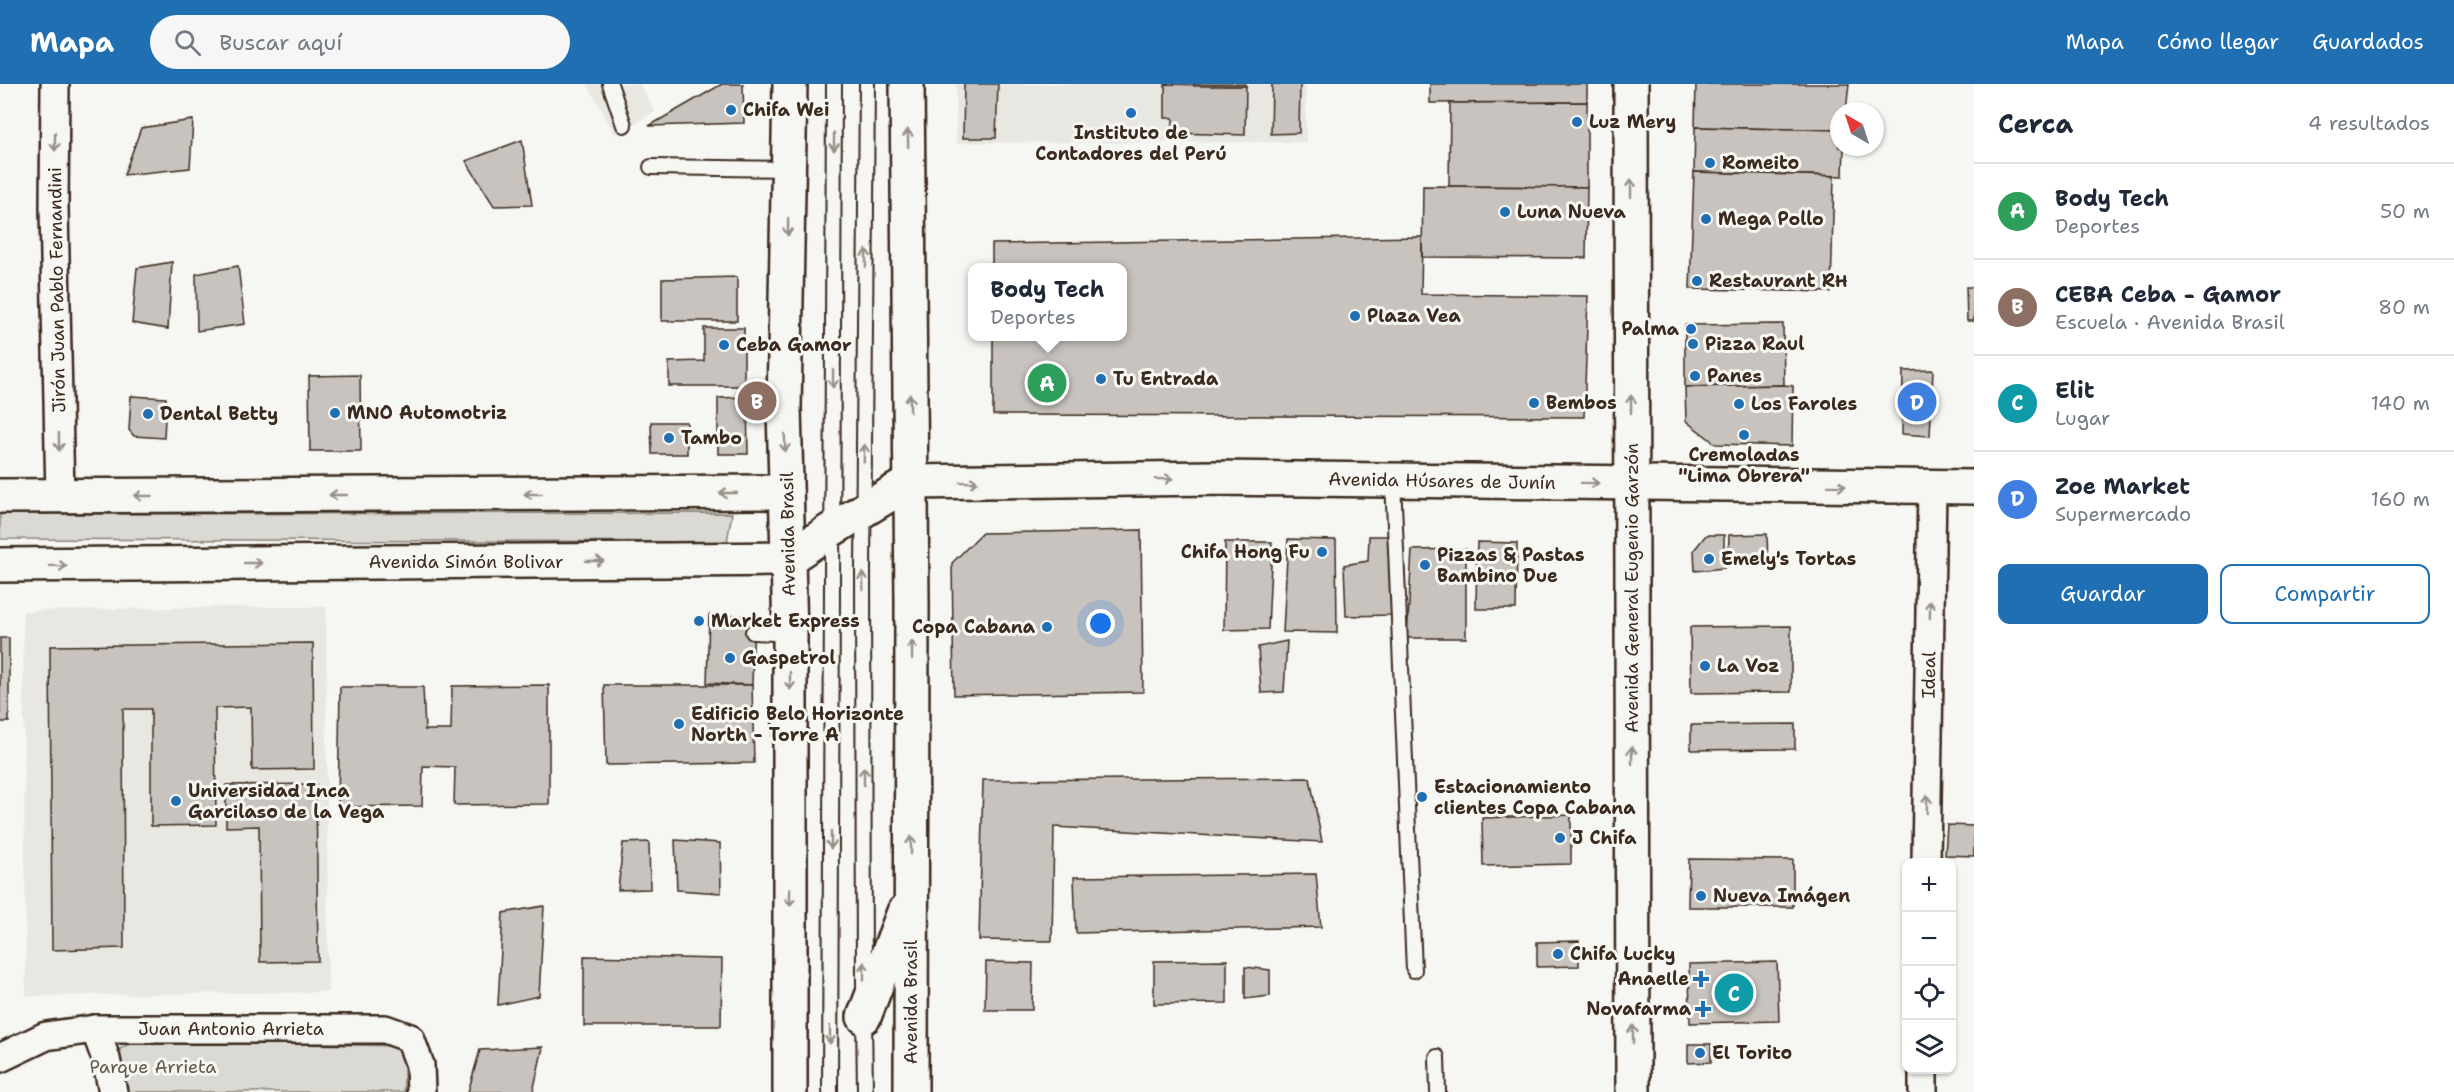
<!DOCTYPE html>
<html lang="es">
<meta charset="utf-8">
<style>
:root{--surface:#fff;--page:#f6f6f7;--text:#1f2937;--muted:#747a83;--line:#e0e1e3;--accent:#1f6fb2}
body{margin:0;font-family:"Shantell Sans",sans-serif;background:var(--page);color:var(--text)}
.controls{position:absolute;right:18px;bottom:18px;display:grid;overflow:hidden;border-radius:12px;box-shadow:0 2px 4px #0004}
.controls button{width:54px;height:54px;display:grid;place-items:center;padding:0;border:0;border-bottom:2px solid var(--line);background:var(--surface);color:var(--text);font:30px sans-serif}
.compass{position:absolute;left:1830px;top:18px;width:54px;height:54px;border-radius:50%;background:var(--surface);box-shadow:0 2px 4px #0004;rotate:321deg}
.you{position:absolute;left:1101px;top:540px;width:21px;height:21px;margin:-15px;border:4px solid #fff;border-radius:50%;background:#1a73e8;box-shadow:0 0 0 9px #1a73e833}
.badge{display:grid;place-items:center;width:39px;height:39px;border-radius:50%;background:var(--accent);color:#fff;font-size:20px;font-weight:700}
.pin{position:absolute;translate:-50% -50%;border:3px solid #fff;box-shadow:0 2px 6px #0006}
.popup{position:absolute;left:968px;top:179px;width:159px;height:78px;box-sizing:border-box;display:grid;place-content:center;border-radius:12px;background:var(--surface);filter:drop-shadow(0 2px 4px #0005);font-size:20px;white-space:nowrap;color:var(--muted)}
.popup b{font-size:22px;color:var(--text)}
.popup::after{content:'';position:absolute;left:50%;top:100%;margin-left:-12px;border:12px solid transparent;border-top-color:var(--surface)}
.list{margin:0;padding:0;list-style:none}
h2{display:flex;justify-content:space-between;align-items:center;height:78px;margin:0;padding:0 24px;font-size:26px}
h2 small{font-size:20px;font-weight:400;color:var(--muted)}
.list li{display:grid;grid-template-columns:39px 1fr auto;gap:18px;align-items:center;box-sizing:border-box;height:96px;padding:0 24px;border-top:2px solid var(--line)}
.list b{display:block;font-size:22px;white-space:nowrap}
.list p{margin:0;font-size:20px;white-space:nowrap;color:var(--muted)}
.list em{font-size:20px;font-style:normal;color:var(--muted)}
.actions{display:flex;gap:12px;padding:18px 24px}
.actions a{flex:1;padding:14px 0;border:2px solid var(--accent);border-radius:12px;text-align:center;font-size:21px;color:var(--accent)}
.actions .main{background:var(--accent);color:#fff}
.icon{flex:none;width:33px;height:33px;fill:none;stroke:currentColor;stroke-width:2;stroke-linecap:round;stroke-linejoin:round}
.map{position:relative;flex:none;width:1974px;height:1008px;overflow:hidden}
header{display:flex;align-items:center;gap:36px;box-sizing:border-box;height:84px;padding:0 30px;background:var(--accent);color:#fff}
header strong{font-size:28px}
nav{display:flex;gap:33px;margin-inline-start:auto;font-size:21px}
.search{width:420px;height:54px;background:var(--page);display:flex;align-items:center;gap:15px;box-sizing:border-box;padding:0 21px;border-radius:33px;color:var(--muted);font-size:22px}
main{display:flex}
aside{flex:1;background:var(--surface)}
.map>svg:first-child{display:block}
.built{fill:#e8e7e2}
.green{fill:#dad9d3;stroke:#8a8278;stroke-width:1.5}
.building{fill:#c8c3be;stroke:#3b2a1e;stroke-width:1.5}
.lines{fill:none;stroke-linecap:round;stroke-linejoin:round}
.service-casing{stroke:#3b2a1e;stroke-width:18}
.minor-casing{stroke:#3b2a1e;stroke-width:32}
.tertiary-casing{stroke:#3b2a1e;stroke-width:38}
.secondary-casing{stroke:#3b2a1e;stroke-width:38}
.primary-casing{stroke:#3b2a1e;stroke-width:38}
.service{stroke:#f6f6f2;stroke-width:14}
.minor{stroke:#f6f6f2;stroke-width:27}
.tertiary{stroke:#f6f6f2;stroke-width:33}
.secondary{stroke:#f6f6f2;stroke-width:33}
.primary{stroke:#f6f6f2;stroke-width:33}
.oneway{stroke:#989088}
.poi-dot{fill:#1f6fb2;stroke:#f6f6f2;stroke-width:2}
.labels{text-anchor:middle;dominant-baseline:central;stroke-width:6;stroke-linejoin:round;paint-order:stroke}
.poi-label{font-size:18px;font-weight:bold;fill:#3b2a1e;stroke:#f6f6f2;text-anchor:start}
.street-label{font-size:18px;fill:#3b2a1e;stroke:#f6f6f2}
.park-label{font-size:18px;fill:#63564b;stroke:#f6f6f2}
</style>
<header>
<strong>Mapa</strong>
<div class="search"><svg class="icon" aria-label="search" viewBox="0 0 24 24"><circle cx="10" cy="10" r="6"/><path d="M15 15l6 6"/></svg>Buscar aquí</div>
<nav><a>Mapa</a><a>Cómo llegar</a><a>Guardados</a></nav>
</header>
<main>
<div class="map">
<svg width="1974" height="1008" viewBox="0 0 1974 1008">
<rect width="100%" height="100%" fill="#f6f6f2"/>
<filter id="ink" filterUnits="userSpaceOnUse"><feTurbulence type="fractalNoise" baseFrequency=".0167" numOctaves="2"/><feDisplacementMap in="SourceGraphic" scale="12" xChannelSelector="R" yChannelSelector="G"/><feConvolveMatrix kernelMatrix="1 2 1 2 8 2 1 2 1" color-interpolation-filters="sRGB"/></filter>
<g filter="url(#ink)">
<g class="built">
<path d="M587,0H640L655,28L615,50Z"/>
<path d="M956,0H1306V58L956,59Z"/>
<path d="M220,523H326L328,908L26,912L23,527Z"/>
</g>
<g class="green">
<path d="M732,429L727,458L0,455V430Z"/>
<path d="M134,957L400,962L404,974V1008H125L117,977L120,965Z"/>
</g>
<g class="building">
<path d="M722,0H743L744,39L649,42Z"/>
<path d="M964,0H998L996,54H963Z"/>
<path d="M1165,0L1246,2L1245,51L1173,49V34H1165Z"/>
<rect x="1194" y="0" width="52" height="2"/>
<path d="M1272,0H1300L1299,49L1271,50Z"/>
<path d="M1430,0H1587V18L1430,19Z"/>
<path d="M1696,0H1849L1846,27H1839V46L1695,43Z"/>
<path d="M1587,18V103L1449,102L1450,19Z"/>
<path d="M193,36L190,84L124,91L141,44Z"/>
<path d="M1695,43L1839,46V63H1844L1843,92L1694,88Z"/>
<path d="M522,56L532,121L494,122L466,77Z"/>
<path d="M1694,88L1834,92L1831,208L1690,205Z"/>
<path d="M1423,102L1587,103L1586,174L1422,173Z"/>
<path d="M1422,153L1421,210L1588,212L1584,333L993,331V252H1122V184H992V160Z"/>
<path d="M172,178L168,245L132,239L137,184Z"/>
<path d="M238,182L245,240L197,247L196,190Z"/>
<path d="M737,193V237H662V195Z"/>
<path d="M1966,203H1974V237H1967Z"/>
<path d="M1783,240L1784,301L1685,303V241Z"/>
<path d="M704,244H744V302H669V278L704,277Z"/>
<path d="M1933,286L1930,352L1902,350L1903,287Z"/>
<path d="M360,291L361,367H310L309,292Z"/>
<path d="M1784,301L1793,302L1792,362L1716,360L1686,337L1685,303Z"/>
<path d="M131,312L166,314L164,354L134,352L129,346Z"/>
<path d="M747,313L748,370H718V314Z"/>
<path d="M651,338H687V370H652Z"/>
<path d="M1141,446L1143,608L954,611L952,479L982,449Z"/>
<path d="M1767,450L1768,481H1728L1729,451Z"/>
<path d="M1706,451H1724V484L1695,487L1694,466Z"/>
<path d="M1369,452H1390L1391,531L1346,532L1344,481L1368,477Z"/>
<path d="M1288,455L1336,456L1337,549L1283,548Z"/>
<path d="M1225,458H1272L1268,545L1224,546Z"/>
<path d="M1477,458L1517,459L1516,525H1476Z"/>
<path d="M1466,465V554H1407L1412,466Z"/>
<path d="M709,531L754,532L752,601L707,599Z"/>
<path d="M1791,542V608L1691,609L1690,543Z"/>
<rect x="0" y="554" width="9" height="84"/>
<path d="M1287,557L1284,608L1261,609L1258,563Z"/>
<path d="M313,559L314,685L252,686L251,623L215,624L216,741L151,742V625H123L124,864L52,866L50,562Z"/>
<path d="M549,601V720L454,721L455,683L423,682L422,722L338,723L340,603H423L425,646H451L452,602Z"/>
<path d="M604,601H752L754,679L606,681Z"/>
<path d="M1795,640V665L1691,666V641Z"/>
<path d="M1310,694L1322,758L1054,743L1052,857L979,856L983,696Z"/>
<path d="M316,700L318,877L260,878L259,742L226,743V701Z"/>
<path d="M1571,731V780L1483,782L1482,734Z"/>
<path d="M1947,741L1974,742V772L1945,771Z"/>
<path d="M675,756L720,759L721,809L677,806Z"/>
<path d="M649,758L650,805L618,806L623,759Z"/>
<path d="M1689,775L1793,776V823H1688Z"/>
<path d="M1316,790L1321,843L1076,849L1074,793Z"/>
<path d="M544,822L539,912L498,921L503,829Z"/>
<path d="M1579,857V882L1537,883V858Z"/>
<path d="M584,872L722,875L721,942H584Z"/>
<path d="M1227,876V919L1154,920V877Z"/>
<path d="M986,878L1033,879L1032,926H985Z"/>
<path d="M1777,878L1779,937L1690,939L1689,880Z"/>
<path d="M1245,883L1270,886V912L1245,915Z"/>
<path d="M1688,960H1711V978L1688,979Z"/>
<path d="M543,963L533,1008H468L480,966Z"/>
</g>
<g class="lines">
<g class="service-casing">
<g id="service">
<path d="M610,0L624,41"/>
<path d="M651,83L789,85"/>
<path d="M1393,396L1414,886"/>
<path d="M753,548L790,550"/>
<path d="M864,904L863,485L867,0"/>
<path d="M864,932L865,1008"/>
<path d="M1437,973L1438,1008"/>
<path d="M830,1008L834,0"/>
</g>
</g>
<g class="minor-casing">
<g id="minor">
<path d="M55,0L54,124L60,413"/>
<path d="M1926,778L1932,403"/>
<path d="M95,945L106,975L113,1008"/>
<path d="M0,974L46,952L95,945H385L410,954L420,981L421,1008"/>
<path d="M1923,1008V986"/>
</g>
</g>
<g class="tertiary-casing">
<path id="tertiary" d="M910,398L1212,394L1974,403"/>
</g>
<g class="secondary-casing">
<g id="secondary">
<path d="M1631,0L1633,1008"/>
<path d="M0,412L786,408"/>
<path d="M0,481L788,475L831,446L910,398"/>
</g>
</g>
<g class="primary-casing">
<g id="primary">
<path d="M907,0L912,518L911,1008"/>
<path d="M864,933L904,828"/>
<path d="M790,1008V550L784,324L790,0"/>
</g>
</g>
<use href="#service" class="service"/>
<use href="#minor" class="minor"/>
<use href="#tertiary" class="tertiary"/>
<use href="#secondary" class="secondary"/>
<use href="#primary" class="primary"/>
</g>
<defs><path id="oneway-shaft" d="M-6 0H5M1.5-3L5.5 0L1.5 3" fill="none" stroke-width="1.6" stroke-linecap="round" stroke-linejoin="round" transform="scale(1.5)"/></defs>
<g class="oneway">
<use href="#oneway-shaft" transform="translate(908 54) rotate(-91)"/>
<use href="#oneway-shaft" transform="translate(55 58) rotate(90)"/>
<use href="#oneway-shaft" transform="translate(834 58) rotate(90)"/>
<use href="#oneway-shaft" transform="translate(1631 104) rotate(-90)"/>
<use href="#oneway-shaft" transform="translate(788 143) rotate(91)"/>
<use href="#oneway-shaft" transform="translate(866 174) rotate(-89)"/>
<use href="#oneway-shaft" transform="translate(833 295) rotate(90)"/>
<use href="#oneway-shaft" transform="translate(910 319) rotate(-90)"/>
<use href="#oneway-shaft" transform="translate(1631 320) rotate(-90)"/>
<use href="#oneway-shaft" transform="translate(59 358) rotate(89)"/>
<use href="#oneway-shaft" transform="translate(785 359) rotate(89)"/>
<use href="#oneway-shaft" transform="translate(864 369) rotate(-89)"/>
<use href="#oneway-shaft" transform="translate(1164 395) rotate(-1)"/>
<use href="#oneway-shaft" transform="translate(969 398) rotate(-1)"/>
<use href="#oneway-shaft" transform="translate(1590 399) rotate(1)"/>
<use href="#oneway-shaft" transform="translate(1837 402) rotate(1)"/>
<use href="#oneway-shaft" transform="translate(728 409) rotate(180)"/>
<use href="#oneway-shaft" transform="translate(533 410) rotate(180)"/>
<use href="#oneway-shaft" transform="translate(338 411) rotate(180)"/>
<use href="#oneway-shaft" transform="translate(143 412) rotate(180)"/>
<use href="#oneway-shaft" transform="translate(595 477)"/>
<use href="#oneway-shaft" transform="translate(253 479)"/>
<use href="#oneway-shaft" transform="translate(58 482) rotate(1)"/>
<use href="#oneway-shaft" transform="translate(863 497) rotate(-92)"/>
<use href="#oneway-shaft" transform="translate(1930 525) rotate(-89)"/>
<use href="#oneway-shaft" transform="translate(912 566) rotate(-90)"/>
<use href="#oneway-shaft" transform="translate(790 597) rotate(90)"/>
<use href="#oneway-shaft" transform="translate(1632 671) rotate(-90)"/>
<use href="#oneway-shaft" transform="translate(864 692) rotate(-90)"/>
<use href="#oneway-shaft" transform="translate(1927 720) rotate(-89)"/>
<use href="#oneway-shaft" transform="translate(831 756) rotate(90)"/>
<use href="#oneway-shaft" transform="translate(911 761) rotate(-90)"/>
<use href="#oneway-shaft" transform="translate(790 813) rotate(90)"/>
<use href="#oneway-shaft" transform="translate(864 887) rotate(-90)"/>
<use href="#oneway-shaft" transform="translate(1633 950) rotate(-90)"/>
<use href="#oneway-shaft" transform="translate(830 951) rotate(90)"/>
</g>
</g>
<g class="poi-dot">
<circle cx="731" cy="26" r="6"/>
<circle cx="1131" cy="29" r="6"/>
<circle cx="1577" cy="38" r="6"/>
<circle cx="1710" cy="79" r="6"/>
<circle cx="1505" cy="128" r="6"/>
<circle cx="1706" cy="135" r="6"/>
<circle cx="1697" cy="197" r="6"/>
<circle cx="1355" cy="232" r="6"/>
<circle cx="1691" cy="245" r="6"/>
<circle cx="1693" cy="260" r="6"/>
<circle cx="724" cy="261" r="6"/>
<circle cx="1695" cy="292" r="6"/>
<circle cx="1101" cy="295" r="6"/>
<circle cx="1534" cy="319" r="6"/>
<circle cx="1739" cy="320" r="6"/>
<circle cx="335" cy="329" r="6"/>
<circle cx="148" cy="330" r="6"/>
<circle cx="1744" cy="351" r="6"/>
<circle cx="669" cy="354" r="6"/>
<circle cx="1322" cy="468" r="6"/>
<circle cx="1709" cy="475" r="6"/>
<circle cx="1425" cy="481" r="6"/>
<circle cx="699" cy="537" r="6"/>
<circle cx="1047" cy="543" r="6"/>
<circle cx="730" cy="574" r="6"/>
<circle cx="1705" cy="582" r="6"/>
<circle cx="679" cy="640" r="6"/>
<circle cx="1422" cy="713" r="6"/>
<circle cx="176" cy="717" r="6"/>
<circle cx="1560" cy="754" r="6"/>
<circle cx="1701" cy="812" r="6"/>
<circle cx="1558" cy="870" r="6"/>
<path d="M1698 886h6v6h6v6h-6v6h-6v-6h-6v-6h6z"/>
<path d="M1700 916h6v6h6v6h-6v6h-6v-6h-6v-6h6z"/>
<circle cx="1700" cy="969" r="6"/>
</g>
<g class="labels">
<g class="poi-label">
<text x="743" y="26">Chifa Wei</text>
<text x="1589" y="38">Luz Mery</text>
<text x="1131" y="49" text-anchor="middle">Instituto de<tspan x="1131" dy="21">Contadores del Perú</tspan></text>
<text x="1722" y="79">Romeito</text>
<text x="1517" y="128">Luna Nueva</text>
<text x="1718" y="135">Mega Pollo</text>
<text x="1709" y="197">Restaurant RH</text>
<text x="1367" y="232">Plaza Vea</text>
<text x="1679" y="245" text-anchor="end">Palma</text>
<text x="1705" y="260">Pizza Raul</text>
<text x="736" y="261">Ceba Gamor</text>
<text x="1707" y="292">Panes</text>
<text x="1113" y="295">Tu Entrada</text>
<text x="1546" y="319">Bembos</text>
<text x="1751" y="320">Los Faroles</text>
<text x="347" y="329">MNO Automotriz</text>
<text x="160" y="330">Dental Betty</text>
<text x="681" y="354">Tambo</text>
<text x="1744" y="371" text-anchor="middle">Cremoladas<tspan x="1744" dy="21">"Lima Obrera"</tspan></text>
<text x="1310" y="468" text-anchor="end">Chifa Hong Fu</text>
<text x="1437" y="471">Pizzas &amp; Pastas<tspan x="1437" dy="21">Bambino Due</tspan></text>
<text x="1721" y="475">Emely's Tortas</text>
<text x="711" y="537">Market Express</text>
<text x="1035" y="543" text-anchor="end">Copa Cabana</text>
<text x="742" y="574">Gaspetrol</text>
<text x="1717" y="582">La Voz</text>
<text x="691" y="630">Edificio Belo Horizonte<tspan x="691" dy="21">North - Torre A</tspan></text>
<text x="1434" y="703">Estacionamiento<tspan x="1434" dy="21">clientes Copa Cabana</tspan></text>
<text x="188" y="707">Universidad Inca<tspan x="188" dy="21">Garcilaso de la Vega</tspan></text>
<text x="1572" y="754">J Chifa</text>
<text x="1713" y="812">Nueva Imágen</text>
<text x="1570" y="870">Chifa Lucky</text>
<text x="1689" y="895" text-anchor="end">Anaelle</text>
<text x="1691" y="925" text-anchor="end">Novafarma</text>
<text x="1712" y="969">El Torito</text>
</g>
<g class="street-label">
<text transform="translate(57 206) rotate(-91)">Jirón Juan Pablo Fernandini</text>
<text transform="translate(1442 397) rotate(1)">Avenida Húsares de Junín</text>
<text transform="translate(788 450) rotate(-91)">Avenida Brasil</text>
<text x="466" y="478">Avenida Simón Bolivar</text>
<text transform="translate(1632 504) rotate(-90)">Avenida General Eugenio Garzón</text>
<text transform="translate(1929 591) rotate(-89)">Ideal</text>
<text transform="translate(911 918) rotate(-90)">Avenida Brasil</text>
<text x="231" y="945">Juan Antonio Arrieta</text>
</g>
<g class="park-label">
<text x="153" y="983">Parque Arrieta</text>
</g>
</g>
</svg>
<div class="controls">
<button>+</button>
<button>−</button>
<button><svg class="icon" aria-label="locate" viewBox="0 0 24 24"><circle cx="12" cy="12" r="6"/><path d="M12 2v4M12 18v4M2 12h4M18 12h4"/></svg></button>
<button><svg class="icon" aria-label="layers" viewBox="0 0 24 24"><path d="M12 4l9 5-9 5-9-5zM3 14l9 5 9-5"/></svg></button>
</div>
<svg class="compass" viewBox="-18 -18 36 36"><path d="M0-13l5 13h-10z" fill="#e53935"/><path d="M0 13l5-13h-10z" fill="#747a83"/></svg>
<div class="you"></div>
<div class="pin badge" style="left:1047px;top:299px;background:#2e9e5b">A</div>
<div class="popup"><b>Body Tech</b>Deportes</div>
<div class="pin badge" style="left:757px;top:317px;background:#8d6e63">B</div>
<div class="pin badge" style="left:1734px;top:909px;background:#0f9aa8">C</div>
<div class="pin badge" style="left:1917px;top:318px;background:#3f7fe0">D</div>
</div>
<aside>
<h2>Cerca<small>4 resultados</small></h2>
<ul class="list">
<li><span class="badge" style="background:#2e9e5b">A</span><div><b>Body Tech</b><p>Deportes</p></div><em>50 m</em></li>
<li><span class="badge" style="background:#8d6e63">B</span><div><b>CEBA Ceba - Gamor</b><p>Escuela · Avenida Brasil</p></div><em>80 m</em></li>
<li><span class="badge" style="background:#0f9aa8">C</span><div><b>Elit</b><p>Lugar</p></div><em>140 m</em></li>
<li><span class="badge" style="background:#3f7fe0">D</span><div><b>Zoe Market</b><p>Supermercado</p></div><em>160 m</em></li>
</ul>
<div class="actions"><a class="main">Guardar</a><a>Compartir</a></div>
</aside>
</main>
